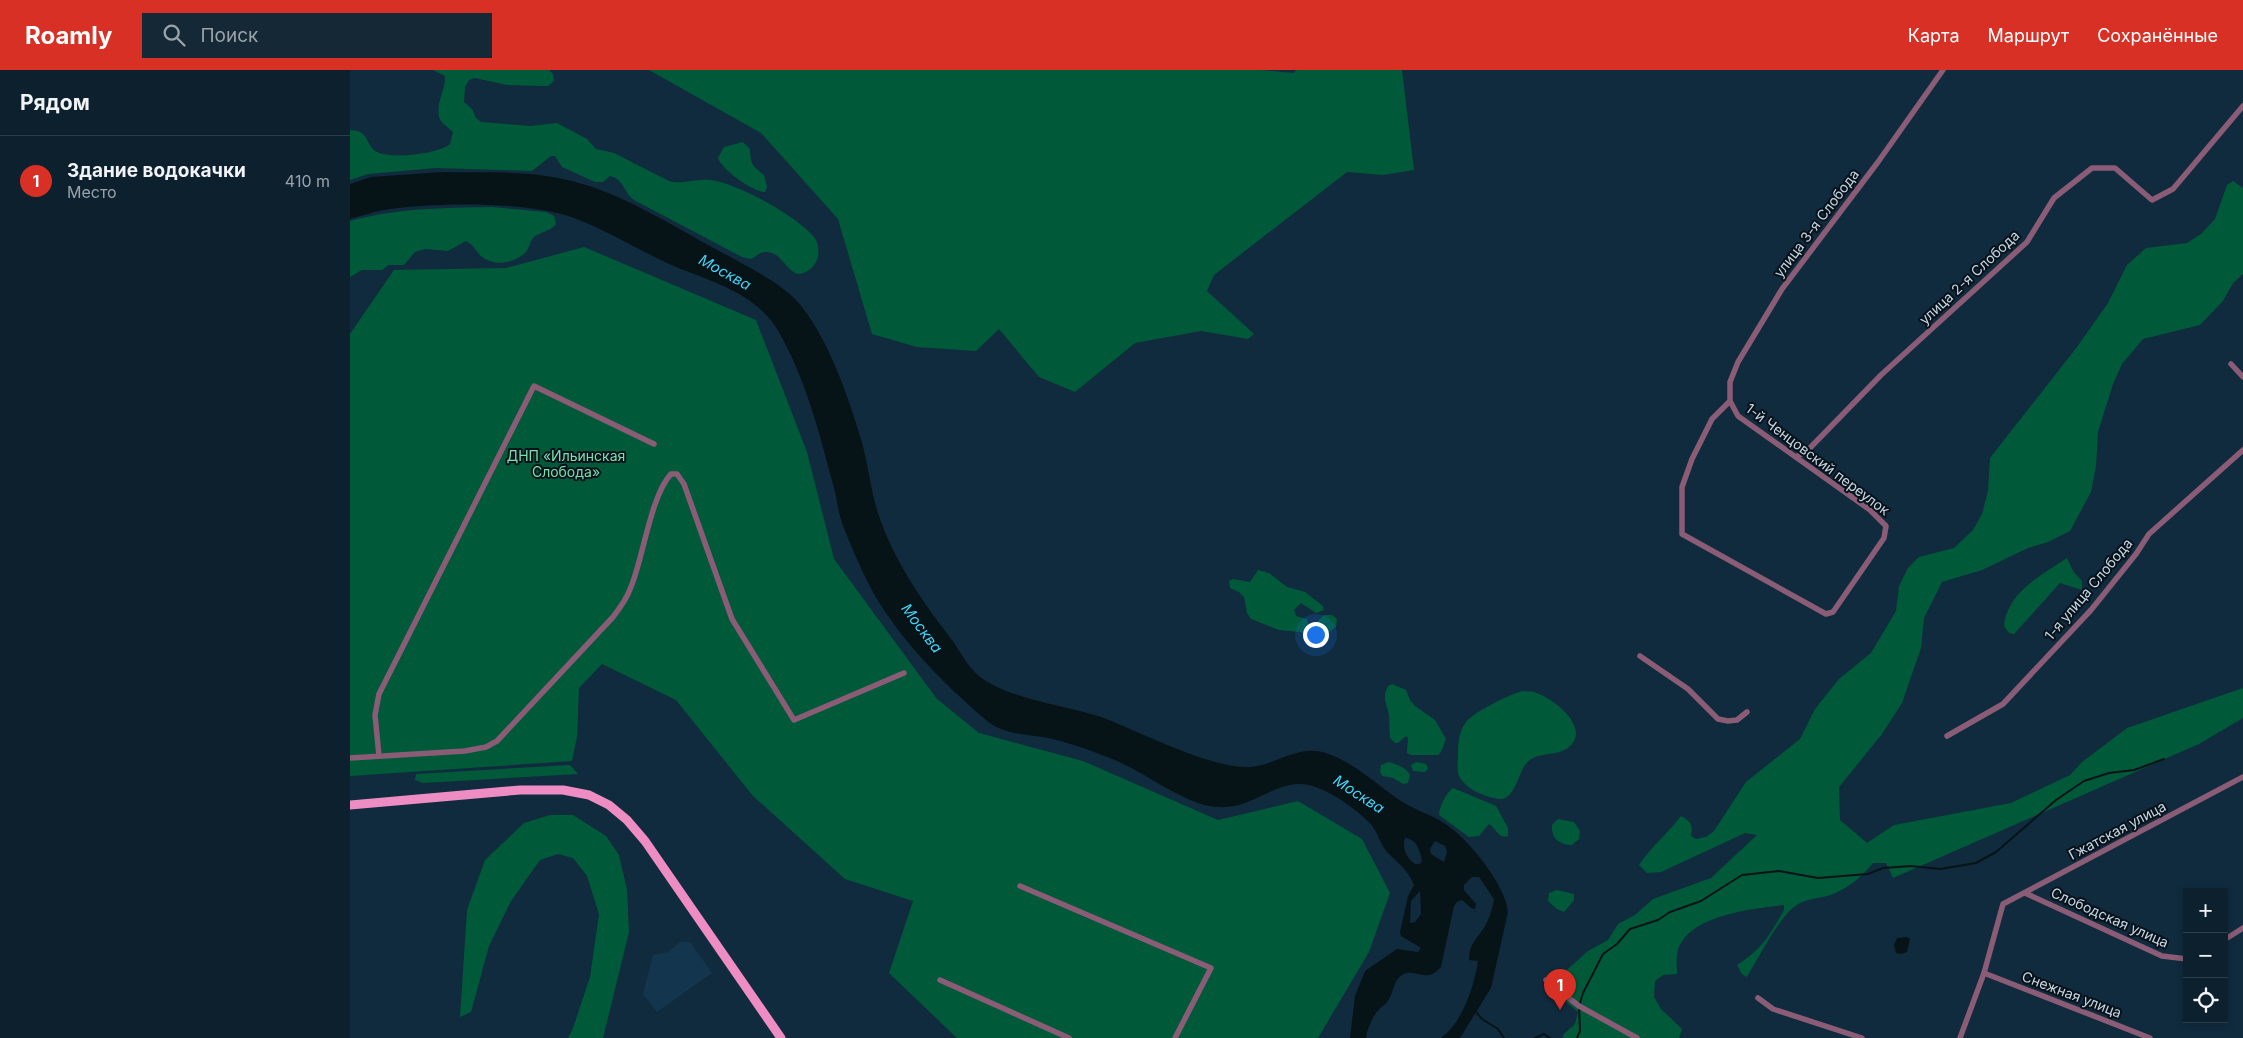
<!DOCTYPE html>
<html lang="ru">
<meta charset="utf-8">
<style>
:root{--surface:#0c202e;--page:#152836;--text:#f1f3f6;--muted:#9aa3aa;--line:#2c3e4a;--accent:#d93025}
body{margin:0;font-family:Inter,sans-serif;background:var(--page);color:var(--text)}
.controls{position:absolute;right:15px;bottom:15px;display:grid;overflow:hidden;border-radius:0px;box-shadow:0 2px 8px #0003}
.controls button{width:45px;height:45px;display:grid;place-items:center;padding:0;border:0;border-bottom:1px solid var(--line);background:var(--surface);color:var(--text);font:25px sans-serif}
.you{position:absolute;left:965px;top:564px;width:18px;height:18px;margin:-12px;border:4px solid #fff;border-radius:50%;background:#1a73e8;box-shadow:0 0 0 8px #1a73e833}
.badge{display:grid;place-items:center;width:32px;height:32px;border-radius:50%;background:var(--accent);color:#fff;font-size:16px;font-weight:700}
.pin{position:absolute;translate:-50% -41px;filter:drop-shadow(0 1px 2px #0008)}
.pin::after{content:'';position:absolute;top:26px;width:18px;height:15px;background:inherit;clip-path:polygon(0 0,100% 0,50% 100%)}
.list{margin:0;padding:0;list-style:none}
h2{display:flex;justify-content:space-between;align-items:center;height:65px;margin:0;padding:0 20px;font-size:21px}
h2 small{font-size:16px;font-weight:400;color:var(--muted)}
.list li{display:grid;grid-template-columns:32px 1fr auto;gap:15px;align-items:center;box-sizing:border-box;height:90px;padding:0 20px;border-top:1px solid var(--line)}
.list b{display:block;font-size:19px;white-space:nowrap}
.list p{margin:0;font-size:16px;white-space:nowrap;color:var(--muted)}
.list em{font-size:16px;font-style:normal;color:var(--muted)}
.icon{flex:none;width:28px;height:28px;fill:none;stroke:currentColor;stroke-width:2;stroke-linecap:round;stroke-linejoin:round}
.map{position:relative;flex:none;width:1893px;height:968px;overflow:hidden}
header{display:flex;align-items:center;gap:30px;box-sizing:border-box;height:70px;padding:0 25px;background:var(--accent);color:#fff}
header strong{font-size:24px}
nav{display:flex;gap:28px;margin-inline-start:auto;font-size:18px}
.search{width:350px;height:45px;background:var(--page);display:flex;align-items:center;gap:12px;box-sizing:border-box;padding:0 18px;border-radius:0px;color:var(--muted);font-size:19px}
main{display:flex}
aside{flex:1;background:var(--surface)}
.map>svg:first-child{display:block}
.built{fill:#13354d}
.green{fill:#005a39}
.water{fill:#071417;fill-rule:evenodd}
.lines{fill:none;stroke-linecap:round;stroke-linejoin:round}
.stream{stroke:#071417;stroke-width:2}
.street{stroke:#8a5c76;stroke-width:5.5}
.primary{stroke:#ed8dc4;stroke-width:9}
.labels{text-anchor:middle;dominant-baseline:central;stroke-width:4;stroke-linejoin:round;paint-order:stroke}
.street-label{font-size:14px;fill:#c6d6e2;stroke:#07121b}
.park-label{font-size:14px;fill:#78e2ac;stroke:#07121b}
.water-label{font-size:15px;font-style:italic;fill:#42d5f1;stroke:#07121b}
</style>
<header>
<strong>Roamly</strong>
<div class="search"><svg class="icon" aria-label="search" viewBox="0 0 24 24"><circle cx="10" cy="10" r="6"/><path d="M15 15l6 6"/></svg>Поиск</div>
<nav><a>Карта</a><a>Маршрут</a><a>Сохранённые</a></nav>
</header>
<main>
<aside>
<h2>Рядом<small></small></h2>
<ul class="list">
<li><span class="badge">1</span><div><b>Здание водокачки</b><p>Место</p></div><em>410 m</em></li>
</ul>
</aside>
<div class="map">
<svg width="1893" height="968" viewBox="0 0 1893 968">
<rect width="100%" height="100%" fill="#102b3e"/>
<path class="built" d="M330,872H340L362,903L307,942L293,924L303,885L318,882Z"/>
<g class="green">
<path d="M83,0H199L203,4L204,11L198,16H193L157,15L125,8L119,10L115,17L114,32L122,39L126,48L131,52L181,56L207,53L237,69L246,79L264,83L319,111C332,115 346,108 360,110C387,113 447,146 464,167C469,173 470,185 466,192C463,198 455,204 448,204C435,200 431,181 415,182C409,182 405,188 400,189L392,187L284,130C274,123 274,109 260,106L253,112H245L212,97L205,86H201L182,101L86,98L18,104L0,110V60C20,61 14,72 25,81C38,90 89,84 100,74L103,62C99,58 94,55 91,51C83,38 96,20 95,6Z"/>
<path d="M299,0H912L944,3L946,0H1052L1064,100L1033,105L997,102L864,205L857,221L904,264L898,269L851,261L785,273L725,322L689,307L649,259L626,281L567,277L522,264L488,149L411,63Z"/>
<path d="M393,72L400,79C401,96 402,95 414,105L417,117L415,122C403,122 372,100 368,88L374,77Z"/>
<path d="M1883,111L1893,118V204L1883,213L1873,231L1850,255L1793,269L1772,294L1763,314L1748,362L1746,396L1741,422L1720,461L1698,472L1678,478L1632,500L1592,512L1574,548L1571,578L1552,633L1532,664L1489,717L1490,750L1517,773L1544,755L1661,733L1720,705L1732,692L1777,658L1893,618V648L1849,674L1543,808L1536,793H1523C1512,807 1495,821 1477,826C1465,829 1454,829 1444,837C1429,848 1408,889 1397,907L1392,904L1387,895C1413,878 1419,866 1434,840V835C1403,839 1348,844 1331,873C1325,882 1327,895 1327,904L1313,905L1305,911L1304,927L1311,939L1332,959L1329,968H1213V965L1225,954L1228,942L1202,920L1209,907L1238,881L1258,870L1268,854L1285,845L1303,829L1361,808L1407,765L1395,763L1311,802L1297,803L1289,795C1301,777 1318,763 1331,746C1341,751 1343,756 1341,766L1346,769L1356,767L1364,761L1396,712L1450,669L1465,639L1489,609L1521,583L1546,541L1549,516L1558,498L1569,487L1604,478L1623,460L1632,444L1638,421L1640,388L1727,277L1758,233L1777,195L1796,178L1837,173L1851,164L1865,149L1877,115Z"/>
<path d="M142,137L196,142L204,146L206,154C200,162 189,162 183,168C180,172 179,178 176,182C165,193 145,197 132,187C126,182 124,175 116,171L98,181L75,179L65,182L54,195H39L32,200H12L0,207V151C47,138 93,138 142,137Z"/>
<path d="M234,177L406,250L457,382L484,489L587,629L629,663L733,691L868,750L948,731L1012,769L1040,823L1019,882L968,968H607L539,903L563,831L495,809L403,726L326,630L252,594L229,618L227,667L222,691L0,706V264L44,200L156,198Z"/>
<path d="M1717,488L1723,501L1732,511V520L1710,513L1664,564L1659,563L1654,556C1657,522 1692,505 1717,488Z"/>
<path d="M908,500L919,503L937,517L955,522L973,536L974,540L966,543L951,533L944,540L946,546L957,549L959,556H963L974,545H982L987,549L986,557L976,564L965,566L950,562L929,560L901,549L897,543L894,527L889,522L880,518L879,511L883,509L900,512Z"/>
<path d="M1042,614L1056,620L1060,630L1065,636L1085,650L1096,669L1091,682L1088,685H1061L1057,683L1058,668L1056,666L1048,673H1045L1040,668L1039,645L1035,630V623L1038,616Z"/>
<path d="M1173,621C1176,622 1181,621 1184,622C1201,627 1238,654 1222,674C1210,689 1186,679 1175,695C1168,705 1164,731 1149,729C1135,727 1112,718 1108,703C1107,698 1108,690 1108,684C1108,672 1109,662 1116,652C1124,642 1160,624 1173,621Z"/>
<path d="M1039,692C1048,695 1056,697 1060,705L1058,713L1053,714L1043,708L1032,706L1030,701L1031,695Z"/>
<path d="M1066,692L1076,694L1078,699L1075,702L1063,701L1061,695Z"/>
<path d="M220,695L228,704L73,713L65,710L66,704Z"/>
<path d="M1103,718L1146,736L1158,758V766C1148,769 1147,759 1139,754L1129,766L1119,767L1089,745C1089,737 1097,722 1103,718Z"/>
<path d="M200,745H223L256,766L269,785L277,820L279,862L253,968H218L223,958L240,907L249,844L237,806L223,788L208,784L190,790L161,831L139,876L121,942L110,947L117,840L135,790L174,753Z"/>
<path d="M1208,749L1224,752L1230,761L1229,769L1222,775C1209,775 1201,768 1202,755Z"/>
<path d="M1207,820L1224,824V830L1214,842L1207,839L1198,831L1199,823Z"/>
</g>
<g class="water">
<path d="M92,102C132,103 174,100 213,109C270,121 319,154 369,181C391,193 430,212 447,231C477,265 497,323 510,366C518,391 520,418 528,443C543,489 570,528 599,566C609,579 617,596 629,606C657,629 716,635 751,647C789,661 860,699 900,697C927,695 947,674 976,683C1003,692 1025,713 1048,729C1062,739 1078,743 1092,752C1116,765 1156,815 1158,842L1141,918L1110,968H1091C1113,952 1124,916 1128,891L1119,890C1119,877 1123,873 1131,862C1138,853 1142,841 1144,829L1129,807H1122L1114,815V820L1126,834L1125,839L1121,838L1112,830L1107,832L1104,836L1091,897C1075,915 1066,897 1052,905C1043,911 1044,921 1039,929C1036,935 1030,937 1026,943C1021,950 1017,960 1016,968H1000L1005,926L1015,901L1047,879L1068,882L1071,878L1051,866L1050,862L1058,826L1064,815C1058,800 1049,794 1038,783C1030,775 1028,762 1020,753C1004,737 970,712 947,714C915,717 896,743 859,736C826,729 791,699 757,687C740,680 722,674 703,669C681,664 654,666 636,650C594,614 552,572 524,524C512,502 501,476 492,453C488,441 487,429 484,418C470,365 455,306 427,259C406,224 361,211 326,197C291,182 259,161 224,148C180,131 81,132 34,140C23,142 11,146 0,149V114L21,107ZM1055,768C1067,769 1070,781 1072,791L1070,794H1065C1056,788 1052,778 1055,768ZM1085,771L1095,776L1097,782L1094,792L1081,784L1080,779ZM1070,821L1071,844L1065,852L1060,853L1061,831Z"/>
<path d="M1557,867L1560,869L1557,882L1551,884L1546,883L1544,875L1547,868Z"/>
</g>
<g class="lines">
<g class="stream">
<path d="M1126,942L1132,949L1148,959L1154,968"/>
<path d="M1185,968L1194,964L1200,968"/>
<path d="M1227,968L1230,961L1229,936L1233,923L1253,884L1267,874L1280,859L1308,850L1320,842L1351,831L1392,805L1429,801L1468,808L1518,804L1533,798L1561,796L1590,799L1626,793L1646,782L1706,730L1734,711L1759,703L1784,700L1814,689"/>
</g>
<g class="street">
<path d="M1881,294L1893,307"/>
<path d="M1380,331L1362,349L1342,389L1332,417V464L1476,544L1483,542L1534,468L1536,456L1520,440L1388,346L1380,331V312L1388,292L1432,219L1528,92L1593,0"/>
<path d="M1446,387L1457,381L1531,305L1677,172L1704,128L1742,98H1765L1802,130L1823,119L1893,36"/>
<path d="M1290,586L1338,619L1368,649L1378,651L1387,650L1397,642"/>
<path d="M1597,666L1653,634L1741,540L1786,484L1799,464L1893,380"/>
<path d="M29,686L25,645L29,624L184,316L304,374"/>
<path d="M0,688L115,681L136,677L147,671L263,547C270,538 277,528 281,517C293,488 301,425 321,404H327L334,414L382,549L444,650L554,603"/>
<path d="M670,816L861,898L825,968"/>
<path d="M1675,823L1812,886L1837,889"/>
<path d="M1874,870L1893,858"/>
<path d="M1634,903L1800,968"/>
<path d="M590,910L719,968"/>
<path d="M1196,910L1229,936L1287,968"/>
<path d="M1408,928L1423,939L1512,968"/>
<path d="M1610,968L1634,903L1653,834L1893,707"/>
</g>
<path class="primary" d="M0,735L170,720H213L239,725L259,735L277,750L295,771L431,968"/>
</g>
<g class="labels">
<g class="street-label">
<text transform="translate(1466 153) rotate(-53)">улица 3-я Слобода</text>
<text transform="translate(1619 207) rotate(-43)">улица 2-я Слобода</text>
<text transform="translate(1468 389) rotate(37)">1-й Ченцовский переулок</text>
<text transform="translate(1738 519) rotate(-50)">1-я улица Слобода</text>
<text transform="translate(1767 760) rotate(-28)">Гжатская улица</text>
<text transform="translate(1760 847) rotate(24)">Слободская улица</text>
<text transform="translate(1722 924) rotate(21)">Снежная улица</text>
</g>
<g class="park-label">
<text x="216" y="385">ДНП «Ильинская<tspan x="216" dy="16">Слобода»</tspan></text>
</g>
<g class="water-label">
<text transform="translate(375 202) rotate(29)">Москва</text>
<text transform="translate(572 558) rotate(53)">Москва</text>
<text transform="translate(1009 724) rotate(33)">Москва</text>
</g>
</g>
</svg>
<div class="controls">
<button>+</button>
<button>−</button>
<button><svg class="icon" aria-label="locate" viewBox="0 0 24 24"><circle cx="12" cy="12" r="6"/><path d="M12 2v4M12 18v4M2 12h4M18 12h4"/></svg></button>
</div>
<div class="you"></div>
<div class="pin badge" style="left:1210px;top:940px">1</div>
</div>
</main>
